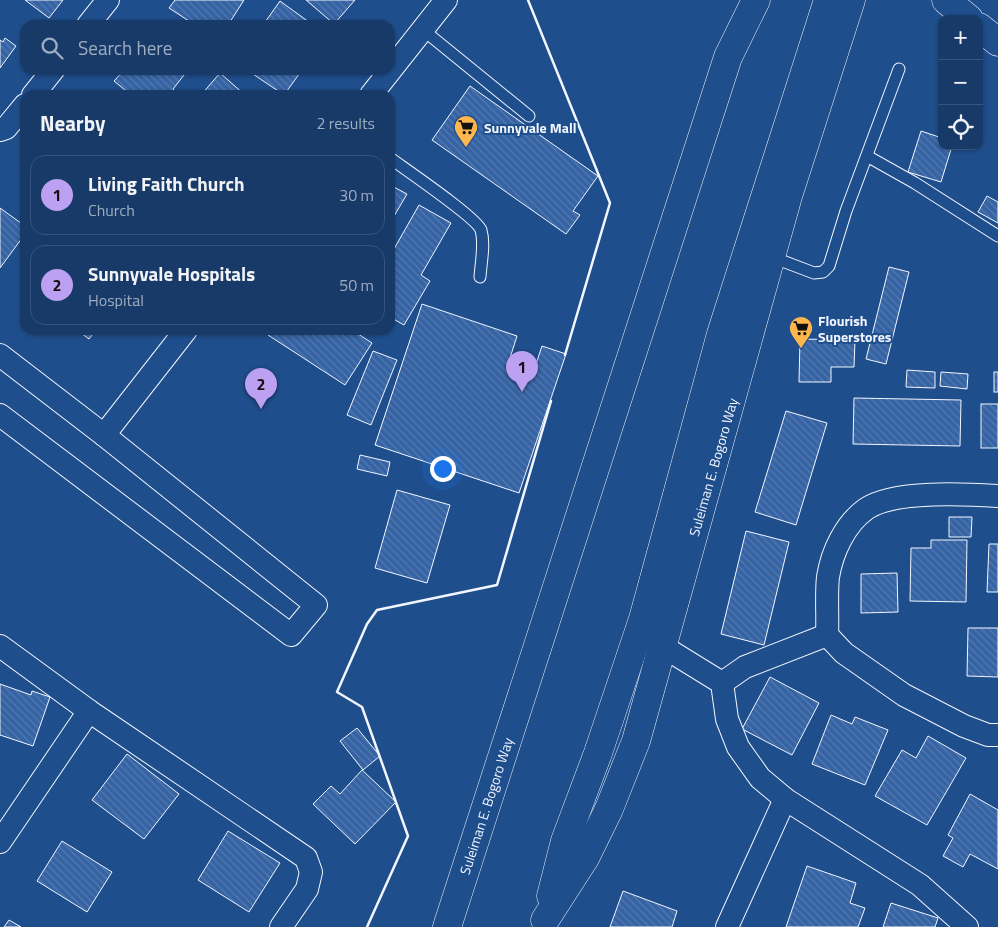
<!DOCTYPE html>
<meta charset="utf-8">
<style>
:root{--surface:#173a69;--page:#20416f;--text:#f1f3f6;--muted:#9eadc0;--line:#36547d;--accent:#bca0f2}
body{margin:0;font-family:"Titillium Web",sans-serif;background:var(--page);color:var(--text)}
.controls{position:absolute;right:15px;top:15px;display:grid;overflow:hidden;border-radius:10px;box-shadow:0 1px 4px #0004}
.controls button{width:45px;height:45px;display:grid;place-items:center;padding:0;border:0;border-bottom:1px solid var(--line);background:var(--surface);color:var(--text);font:25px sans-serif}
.you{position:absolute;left:442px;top:468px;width:18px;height:18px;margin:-12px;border:4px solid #fff;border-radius:50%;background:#1a73e8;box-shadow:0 0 0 8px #1a73e833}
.badge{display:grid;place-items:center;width:32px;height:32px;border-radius:50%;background:var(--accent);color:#111;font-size:16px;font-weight:700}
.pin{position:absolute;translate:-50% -41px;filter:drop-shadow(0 1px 2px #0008)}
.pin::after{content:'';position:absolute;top:26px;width:18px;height:15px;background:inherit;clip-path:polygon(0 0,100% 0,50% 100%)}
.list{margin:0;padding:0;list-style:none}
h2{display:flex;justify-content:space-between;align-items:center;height:65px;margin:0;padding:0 20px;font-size:21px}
h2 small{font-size:16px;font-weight:400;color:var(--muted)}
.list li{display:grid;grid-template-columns:32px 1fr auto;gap:15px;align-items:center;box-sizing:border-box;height:80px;margin:0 10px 10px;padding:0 10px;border:1px solid var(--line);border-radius:15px}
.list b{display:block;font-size:19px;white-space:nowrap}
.list p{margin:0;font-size:16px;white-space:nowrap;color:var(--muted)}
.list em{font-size:16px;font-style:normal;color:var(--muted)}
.icon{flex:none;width:28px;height:28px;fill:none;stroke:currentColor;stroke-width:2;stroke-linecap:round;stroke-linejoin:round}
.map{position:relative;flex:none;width:998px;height:927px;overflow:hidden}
.search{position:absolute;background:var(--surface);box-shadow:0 1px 4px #0004;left:20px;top:20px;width:375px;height:55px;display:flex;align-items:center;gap:12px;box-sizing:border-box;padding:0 18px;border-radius:15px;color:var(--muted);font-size:19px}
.panel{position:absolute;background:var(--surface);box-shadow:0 1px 4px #0004;left:20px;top:90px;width:375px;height:245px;border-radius:15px}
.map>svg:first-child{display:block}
.building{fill:url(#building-back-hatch);stroke:#f2f6ff}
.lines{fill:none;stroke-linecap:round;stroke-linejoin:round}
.service-casing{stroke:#f2f6ff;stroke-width:13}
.minor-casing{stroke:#f2f6ff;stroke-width:24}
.tertiary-casing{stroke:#f2f6ff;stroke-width:29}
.secondary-casing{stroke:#f2f6ff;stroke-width:29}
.primary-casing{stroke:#f2f6ff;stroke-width:29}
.service{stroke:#1f4e8c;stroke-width:11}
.minor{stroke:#1f4e8c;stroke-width:22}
.tertiary{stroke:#1f4e8c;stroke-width:28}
.secondary{stroke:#1f4e8c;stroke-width:28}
.primary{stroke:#1f4e8c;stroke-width:28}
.wall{stroke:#f2f6ff;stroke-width:2.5}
.labels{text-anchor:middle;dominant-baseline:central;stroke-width:4;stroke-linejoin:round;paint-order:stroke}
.poi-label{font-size:14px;font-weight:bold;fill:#f2f6ff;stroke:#1f4e8c;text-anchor:start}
.street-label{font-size:14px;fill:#f2f6ff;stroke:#1f4e8c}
</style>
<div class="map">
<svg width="998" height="927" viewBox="0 0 998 927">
<defs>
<pattern id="building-back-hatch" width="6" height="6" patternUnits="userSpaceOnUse" patternTransform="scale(1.25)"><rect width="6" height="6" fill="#3563a3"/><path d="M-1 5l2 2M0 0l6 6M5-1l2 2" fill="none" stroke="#537ab1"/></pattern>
</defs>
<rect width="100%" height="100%" fill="#1f4e8c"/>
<g class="building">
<path d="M25,0H63L49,18Z"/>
<path d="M175,0H244L228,25H195L169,8Z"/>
<path d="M306,0H355L334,24Z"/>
<path d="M280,1L313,25H263Z"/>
<path d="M5,38L16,46L0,68V40L3,42Z"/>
<path d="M124,70H188L173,89L176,92L174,95H131L114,81Z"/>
<path d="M247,70H302L284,95Z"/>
<path d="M220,73L245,95H201Z"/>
<path d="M470,86L598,176L573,211L580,215L566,234L432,140Z"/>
<path d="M921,131L942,138V146H952L941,182L908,172Z"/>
<path d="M390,185L407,194L390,223Z"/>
<path d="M987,196L998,202V223L978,212Z"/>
<path d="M419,205L451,223L421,275L430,281L404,325L390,317V256Z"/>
<path d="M0,208L25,226V234L0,268Z"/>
<path d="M889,267L909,272L886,364L866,359Z"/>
<path d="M422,304L517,336L510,358L535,367L542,346L566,354L519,493L375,445Z"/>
<path d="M77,330H96L89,339Z"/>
<path d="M271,330H352L372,343L345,385L268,335Z"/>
<path d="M800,339L855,340L854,367H831V382H799Z"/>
<path d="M373,351L397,360L371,425L347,415Z"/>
<path d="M907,370L935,372V388L906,387Z"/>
<path d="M941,372L968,374L967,389L940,386Z"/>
<rect x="994" y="372" width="4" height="20"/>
<path d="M854,398L961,400L960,446L853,444Z"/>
<rect x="981" y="404" width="17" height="44"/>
<path d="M786,411L827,423L796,525L755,512Z"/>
<path d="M360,455L390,462L387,476L357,469Z"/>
<path d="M397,490L450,505L427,583L375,568Z"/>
<path d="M949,517H972L971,537H949Z"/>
<path d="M746,531L789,542L764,645L721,634Z"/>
<path d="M931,540H967L966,602L910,601L911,548H931Z"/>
<path d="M989,544H998V592H987Z"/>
<path d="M897,573L898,612L861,613V574Z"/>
<path d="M968,628H998V677L967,676Z"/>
<path d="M770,677L819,703L792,755L742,729Z"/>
<path d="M0,684L31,695L32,691L50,697L33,746L0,735Z"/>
<path d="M831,715L852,724L855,717L888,730L865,785L812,764Z"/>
<path d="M357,728L380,756L363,770L340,741Z"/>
<path d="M928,736L966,758L927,825L875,796L902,750L916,758Z"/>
<path d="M127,754L179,794L144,839L92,800Z"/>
<path d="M362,770L396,802L355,844L313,804L331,786L340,794Z"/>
<path d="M970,794L998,810V869L970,854L963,867L943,856L953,838L948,835Z"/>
<path d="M228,831L280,863L249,912L198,880Z"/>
<path d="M62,841L112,872L87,912L37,881Z"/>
<path d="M807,866L856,883L850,903L865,908L858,927H786Z"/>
<path d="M623,891L677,911L672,927H610Z"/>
<path d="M891,903L938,918L935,927H883Z"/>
<path d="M9,920L21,927H4Z"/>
</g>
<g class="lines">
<g class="service-casing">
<g id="service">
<path d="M422,29L529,116"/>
<path d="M867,156L915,183L998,236"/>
<path d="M390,158C405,169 477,218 481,230C485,244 481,262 480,277"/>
<path d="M772,257L814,273L823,272L829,266L846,211L899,69"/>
</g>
</g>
<g class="minor-casing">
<g id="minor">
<path d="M88,25L108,0"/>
<path d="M33,95L53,70"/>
<path d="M371,95L446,0"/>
<path d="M0,130L6,128L25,105"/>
<path d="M0,355L104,435L316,605L291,635L0,415"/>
<path d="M104,435L186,330"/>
<path d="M998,496C966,494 893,490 866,509C845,524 832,552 828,577C826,594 828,617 827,635L844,653L904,695L964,726L988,735H998"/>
<path d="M0,646L89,711L306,858L311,872L307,889L281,927"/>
<path d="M662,646L722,683L727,719L738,747L760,778L785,799L920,885L967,927"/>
<path d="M722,683L745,667L827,635"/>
<path d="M0,842L89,711"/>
<path d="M727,927L785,799"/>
</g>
</g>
<g class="tertiary-casing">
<g id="tertiary">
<path d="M551,896L565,841L598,753L643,619L721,334L828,0"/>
<path d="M545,920L585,858L609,809L636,741L788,196L851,0"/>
</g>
</g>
<g class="secondary-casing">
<path id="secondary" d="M447,927L728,57L756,0"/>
</g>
<g class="primary-casing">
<g id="primary">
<path d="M946,0L969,19"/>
<path d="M979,27L998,42"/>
</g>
</g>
<use href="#service" class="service"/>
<use href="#minor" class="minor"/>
<use href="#tertiary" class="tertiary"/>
<use href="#secondary" class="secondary"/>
<use href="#primary" class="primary"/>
<g class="wall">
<path d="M528,0L610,203L565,355"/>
<path d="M367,927L408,836L362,707L337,692L367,624L377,610L497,585L551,401"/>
</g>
</g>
<defs>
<g id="supermarket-pin" transform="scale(1.25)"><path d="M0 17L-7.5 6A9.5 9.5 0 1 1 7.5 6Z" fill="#ffb74d" stroke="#1f4e8c"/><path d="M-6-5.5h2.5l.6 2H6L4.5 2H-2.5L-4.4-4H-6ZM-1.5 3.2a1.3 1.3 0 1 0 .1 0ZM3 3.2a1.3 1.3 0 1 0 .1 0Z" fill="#111"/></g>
</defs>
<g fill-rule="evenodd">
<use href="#supermarket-pin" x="466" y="127"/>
<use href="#supermarket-pin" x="801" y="328"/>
</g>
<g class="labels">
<g class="poi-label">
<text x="484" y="127">Sunnyvale Mall</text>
<text x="818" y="320">Flourish<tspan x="818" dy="16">Superstores</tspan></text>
</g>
<g class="street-label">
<text transform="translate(713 467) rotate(-74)">Suleiman E. Bogoro Way</text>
<text transform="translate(486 806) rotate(-72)">Suleiman E. Bogoro Way</text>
</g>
</g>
</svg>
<div class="controls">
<button>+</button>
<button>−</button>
<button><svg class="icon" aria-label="locate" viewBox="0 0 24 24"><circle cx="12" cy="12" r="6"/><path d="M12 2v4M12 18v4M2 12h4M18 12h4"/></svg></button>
</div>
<div class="you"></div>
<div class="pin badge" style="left:522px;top:392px">1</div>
<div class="pin badge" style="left:261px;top:409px">2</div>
<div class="search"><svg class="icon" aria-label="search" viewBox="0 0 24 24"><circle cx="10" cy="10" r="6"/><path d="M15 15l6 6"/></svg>Search here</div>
<section class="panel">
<h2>Nearby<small>2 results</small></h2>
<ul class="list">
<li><span class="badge">1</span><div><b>Living Faith Church</b><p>Church</p></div><em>30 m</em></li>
<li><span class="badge">2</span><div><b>Sunnyvale Hospitals</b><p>Hospital</p></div><em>50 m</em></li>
</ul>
</section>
</div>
